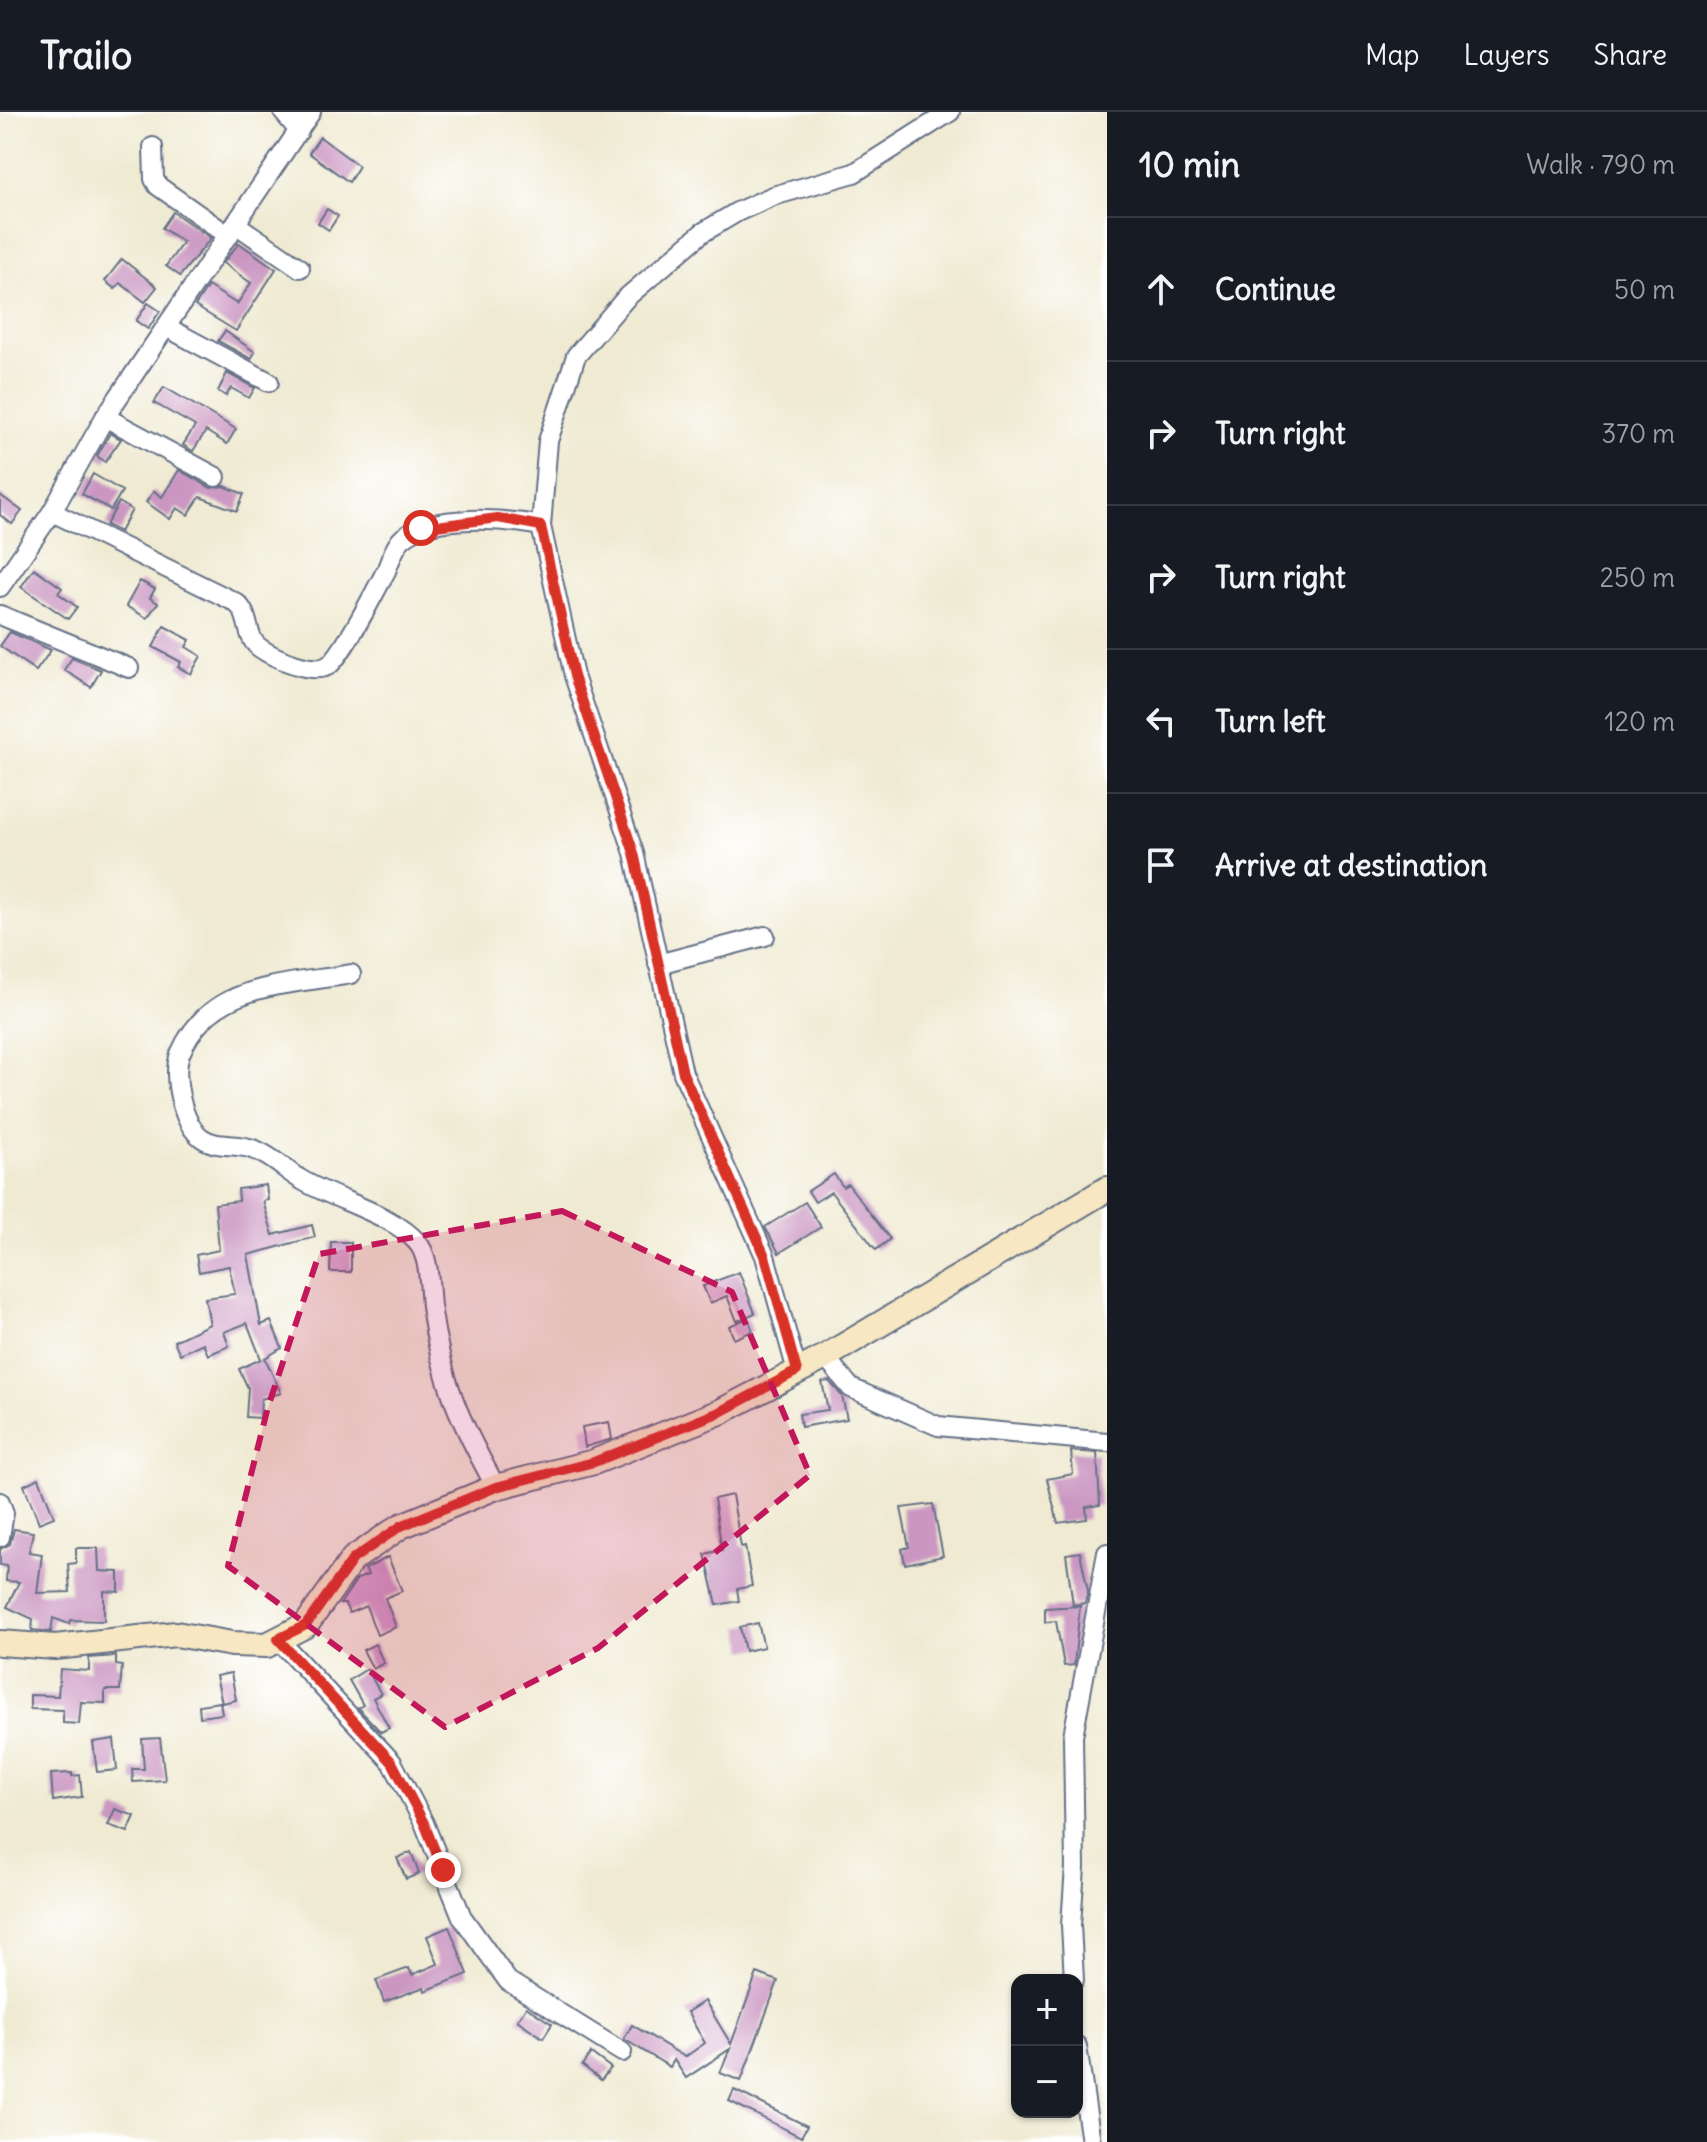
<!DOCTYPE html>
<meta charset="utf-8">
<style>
:root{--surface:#171b24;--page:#242831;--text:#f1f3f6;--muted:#9ea1a6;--line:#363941}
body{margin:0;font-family:Delius,sans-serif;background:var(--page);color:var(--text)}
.controls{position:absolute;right:24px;bottom:24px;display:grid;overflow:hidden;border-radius:16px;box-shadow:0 2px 6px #0004}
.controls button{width:72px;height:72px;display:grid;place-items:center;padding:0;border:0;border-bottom:2px solid var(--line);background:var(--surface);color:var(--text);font:40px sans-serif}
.stop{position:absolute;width:24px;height:24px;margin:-18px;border:6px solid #d93025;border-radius:50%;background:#fff}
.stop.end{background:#d93025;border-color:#fff;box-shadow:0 2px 8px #0008}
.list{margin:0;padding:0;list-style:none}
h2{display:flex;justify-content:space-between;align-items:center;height:104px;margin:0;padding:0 32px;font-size:34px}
h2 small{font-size:26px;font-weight:400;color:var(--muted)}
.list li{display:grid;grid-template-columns:52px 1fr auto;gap:24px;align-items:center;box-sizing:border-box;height:144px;padding:0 32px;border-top:2px solid var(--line)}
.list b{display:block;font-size:30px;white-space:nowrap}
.list em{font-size:26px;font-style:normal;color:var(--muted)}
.icon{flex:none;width:44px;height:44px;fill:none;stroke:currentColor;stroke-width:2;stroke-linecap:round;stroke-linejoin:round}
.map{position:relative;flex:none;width:1107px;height:2030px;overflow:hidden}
header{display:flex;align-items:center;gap:48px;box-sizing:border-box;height:112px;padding:0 40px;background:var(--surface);border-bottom:2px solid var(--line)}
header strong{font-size:38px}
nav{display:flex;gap:44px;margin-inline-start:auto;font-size:28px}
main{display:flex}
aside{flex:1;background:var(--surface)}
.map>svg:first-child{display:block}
.building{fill:#cb97c2}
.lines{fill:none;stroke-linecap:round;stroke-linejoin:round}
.street-casing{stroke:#657086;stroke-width:22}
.secondary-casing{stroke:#657086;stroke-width:28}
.street{stroke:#fff;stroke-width:18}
.secondary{stroke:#f7e8c3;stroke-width:24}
.route{stroke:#d93025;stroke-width:10}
.marked{fill:#c2185b;fill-opacity:0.2;stroke:#c2185b;stroke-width:6;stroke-dasharray:16 10;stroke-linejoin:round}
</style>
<header>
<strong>Trailo</strong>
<nav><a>Map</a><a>Layers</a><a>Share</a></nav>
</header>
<main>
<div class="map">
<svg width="1107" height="2030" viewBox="0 0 1107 2030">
<rect width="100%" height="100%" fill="#fff"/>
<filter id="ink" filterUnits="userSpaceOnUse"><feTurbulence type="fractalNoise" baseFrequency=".0125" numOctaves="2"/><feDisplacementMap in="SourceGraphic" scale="16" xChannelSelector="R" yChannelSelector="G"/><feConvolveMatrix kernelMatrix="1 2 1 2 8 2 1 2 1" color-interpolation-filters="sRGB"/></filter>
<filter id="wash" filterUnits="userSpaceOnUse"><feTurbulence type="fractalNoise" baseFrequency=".006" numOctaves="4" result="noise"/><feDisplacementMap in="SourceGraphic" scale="32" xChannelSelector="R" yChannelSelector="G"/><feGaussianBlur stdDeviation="1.8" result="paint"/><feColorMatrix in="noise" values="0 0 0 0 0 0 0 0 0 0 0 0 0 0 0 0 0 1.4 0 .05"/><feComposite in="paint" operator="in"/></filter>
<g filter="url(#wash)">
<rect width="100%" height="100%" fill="#efead1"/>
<g id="blocks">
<g class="building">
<path d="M320,25L359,54L349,70L309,41Z"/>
<path d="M327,97L338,104L329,118L318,111Z"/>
<path d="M173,100L211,126L180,164L166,154L183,130L162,116Z"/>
<path d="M239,131L276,157L236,219L195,194L208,174L237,192L251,171L223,151Z"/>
<path d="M122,147L157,175L145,190L120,171L115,177L105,169Z"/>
<path d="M148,191L160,199L148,217L136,209Z"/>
<path d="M225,219L255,240L251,247L218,229Z"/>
<path d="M227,261L255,276L249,286L231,276L226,284L218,279Z"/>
<path d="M164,275L236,317L227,332L206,319L193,339L183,333L195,314L154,291Z"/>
<path d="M110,321L121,327L105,350L97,344Z"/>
<path d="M179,358L211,376L224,374L244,382L237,399L200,385L188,403L177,396L170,407L146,390L154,379L162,385Z"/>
<path d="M93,362L122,379L111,398L82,382Z"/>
<path d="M0,383L22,399L12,412L0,403Z"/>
<path d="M119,390L132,398L120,420L106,413Z"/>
<path d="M34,456L62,476L58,481L77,495L68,507L21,475Z"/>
<path d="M140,469L155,477L150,486L158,491L147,506L126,494Z"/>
<path d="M164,514L190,528L186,535L201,544L191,562L178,555L181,550L153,535Z"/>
<path d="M10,520L51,538L36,559L0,534Z"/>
<path d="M72,546L101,558L91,575L64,558Z"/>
<path d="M834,1062L843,1075L848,1072L890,1127L876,1138L831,1080L815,1090L808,1079Z"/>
<path d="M266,1073L268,1088L263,1089L273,1123L312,1113L315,1125L248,1143L261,1213L271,1209L282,1236L265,1246L281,1281L261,1287L260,1306L246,1305L248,1276L239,1257L261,1247L247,1211L224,1220L229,1234L208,1243L203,1231L180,1242L174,1229L210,1212L205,1186L235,1182L229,1154L199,1160L196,1143L219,1138L215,1092L239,1089L238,1077Z"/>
<path d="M805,1090L821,1115L779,1141L765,1115Z"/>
<path d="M331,1130H351V1160H330Z"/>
<path d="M739,1160L755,1201L737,1209L727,1184L710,1191L703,1174Z"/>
<path d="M748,1206L753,1219L734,1227L729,1214Z"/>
<path d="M829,1269L842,1284L847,1307L801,1315L799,1302L828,1298L822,1270Z"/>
<path d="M609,1310L612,1327L585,1335L582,1315Z"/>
<path d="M1071,1339L1097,1341L1100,1393L1086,1395L1087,1407L1058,1411L1047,1367L1073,1362Z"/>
<path d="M39,1366L54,1405L39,1411L24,1373Z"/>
<path d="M732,1383L741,1435L745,1434L752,1474L737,1477L739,1489L717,1493L705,1442L722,1438L714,1387Z"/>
<path d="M933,1392L943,1444L905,1452L902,1437L909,1435L901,1396Z"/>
<path d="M14,1417L33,1420L29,1440L42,1442L37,1481L70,1480L68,1452L76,1451V1436H98L99,1459L119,1460V1480L104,1479V1509L70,1508L69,1512L53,1506L51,1520L32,1518L33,1507L7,1495L19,1470L6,1469L7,1454L0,1453V1437L10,1432Z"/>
<path d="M1080,1440L1088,1479L1085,1491L1073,1493L1066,1442Z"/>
<path d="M388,1445L402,1479L385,1486L396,1515L377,1523L366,1494L349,1501L345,1492H340L357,1467L368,1463L365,1457Z"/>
<path d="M1080,1494L1074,1553L1064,1554L1056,1509L1045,1510V1496Z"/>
<path d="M758,1511L764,1535L745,1539L740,1515Z"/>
<path d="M375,1532L384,1551L373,1557L363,1538Z"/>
<path d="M116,1544V1553L122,1554L120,1578H105V1591L81,1590L79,1612L63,1611V1598L30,1597V1583L58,1584L60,1557L89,1559V1546Z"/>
<path d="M367,1557L381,1582L373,1586L389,1616L381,1620L358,1596L363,1593L349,1568Z"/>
<path d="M231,1561L236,1588L222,1591L216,1564Z"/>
<path d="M220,1590L222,1602L200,1605L199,1593Z"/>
<path d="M160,1626L165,1668L133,1670L132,1657H144L142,1627Z"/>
<path d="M114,1627L117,1658L97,1660L93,1630Z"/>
<path d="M72,1661V1664L80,1663L82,1685L53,1689L51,1662Z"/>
<path d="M115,1697L135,1704L128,1720L108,1713Z"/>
<path d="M411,1740L419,1762L406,1767L397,1746Z"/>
<path d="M449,1815L468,1862L425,1879L424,1875L384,1890L376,1868L409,1856L412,1863L438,1852L427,1824Z"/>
<path d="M757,1861L778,1869L741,1969L720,1961L730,1937L686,1966L674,1948L670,1955L624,1927L632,1913L685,1945L705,1931L687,1900L705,1889L731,1932Z"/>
<path d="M526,1895L552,1912L543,1926L517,1908Z"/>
<path d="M591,1941L611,1956L601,1968L582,1953Z"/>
<path d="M734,1978L807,2014L801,2025L729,1989Z"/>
</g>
</g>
</g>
<g filter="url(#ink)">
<use href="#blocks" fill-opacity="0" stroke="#657086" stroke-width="2"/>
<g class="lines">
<g class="street-casing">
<g id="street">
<path d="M283,0L299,19"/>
<path d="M153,35L154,67L158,74L229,124"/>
<path d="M237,113L300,156"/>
<path d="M168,216L269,270"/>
<path d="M105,305L216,365"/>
<path d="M52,400L235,490C252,502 244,525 260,536C273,545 314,564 329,553C344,541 376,478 386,459C390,449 395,433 403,426C433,401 505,407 541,414"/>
<path d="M0,475L52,400L105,305L311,0"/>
<path d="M0,503L129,556"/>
<path d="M658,852L765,824"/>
<path d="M351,862C285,874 210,870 180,942C172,964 182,1012 202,1026C216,1036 233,1031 249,1036C268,1041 284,1057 300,1067C334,1088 393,1102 417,1130C430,1144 429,1175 431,1194C441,1268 460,1310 496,1375"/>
<path d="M825,1245L851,1276L938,1314L1107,1330"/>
<path d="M797,1259L765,1144L683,961L634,741L574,564L541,414L548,329L576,244L626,186L702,121L737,100L773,84L854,61L950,0"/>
<path d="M0,1390L4,1401L0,1425"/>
<path d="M278,1527L392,1650L424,1711L462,1805L508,1869L622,1940"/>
<path d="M1074,1868L1071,1813L1075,1755L1073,1624L1107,1441"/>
<path d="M1077,1934L1091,2030"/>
</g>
</g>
<g class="secondary-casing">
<path id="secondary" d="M0,1531L55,1535L176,1522L232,1532L267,1533L306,1513L353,1447L401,1414L496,1375L594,1350L720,1300L825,1245L1107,1077"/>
</g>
<use href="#street" class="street"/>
<use href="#secondary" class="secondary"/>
</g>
</g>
<g class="lines" filter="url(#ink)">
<path class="route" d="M421,416L498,406L541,414L574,564L634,741L683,961L765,1144L797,1259L720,1300L594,1350L496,1375L401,1414L353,1447L306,1513L278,1527L392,1650L424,1711L443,1758"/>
</g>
<path class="marked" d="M562,1099L732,1180L810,1363L598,1536L445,1615L228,1454L268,1295L319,1142Z"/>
</svg>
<div class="controls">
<button>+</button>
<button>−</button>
</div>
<div class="stop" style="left:421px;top:416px"></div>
<div class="stop end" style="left:443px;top:1758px"></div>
</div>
<aside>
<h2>10 min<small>Walk · 790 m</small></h2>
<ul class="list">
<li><svg class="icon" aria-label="ahead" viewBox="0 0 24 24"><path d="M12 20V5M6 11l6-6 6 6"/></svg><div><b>Continue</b></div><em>50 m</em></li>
<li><svg class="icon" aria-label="right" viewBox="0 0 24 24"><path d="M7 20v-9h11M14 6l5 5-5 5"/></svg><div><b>Turn right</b></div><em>370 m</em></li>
<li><svg class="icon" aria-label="right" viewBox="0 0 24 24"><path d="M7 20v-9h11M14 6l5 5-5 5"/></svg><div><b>Turn right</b></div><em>250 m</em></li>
<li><svg class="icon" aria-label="left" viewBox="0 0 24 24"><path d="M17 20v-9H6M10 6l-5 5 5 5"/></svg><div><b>Turn left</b></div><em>120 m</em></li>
<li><svg class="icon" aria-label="arrive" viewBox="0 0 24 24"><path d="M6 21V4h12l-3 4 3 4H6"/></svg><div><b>Arrive at destination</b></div></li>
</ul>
</aside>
</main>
